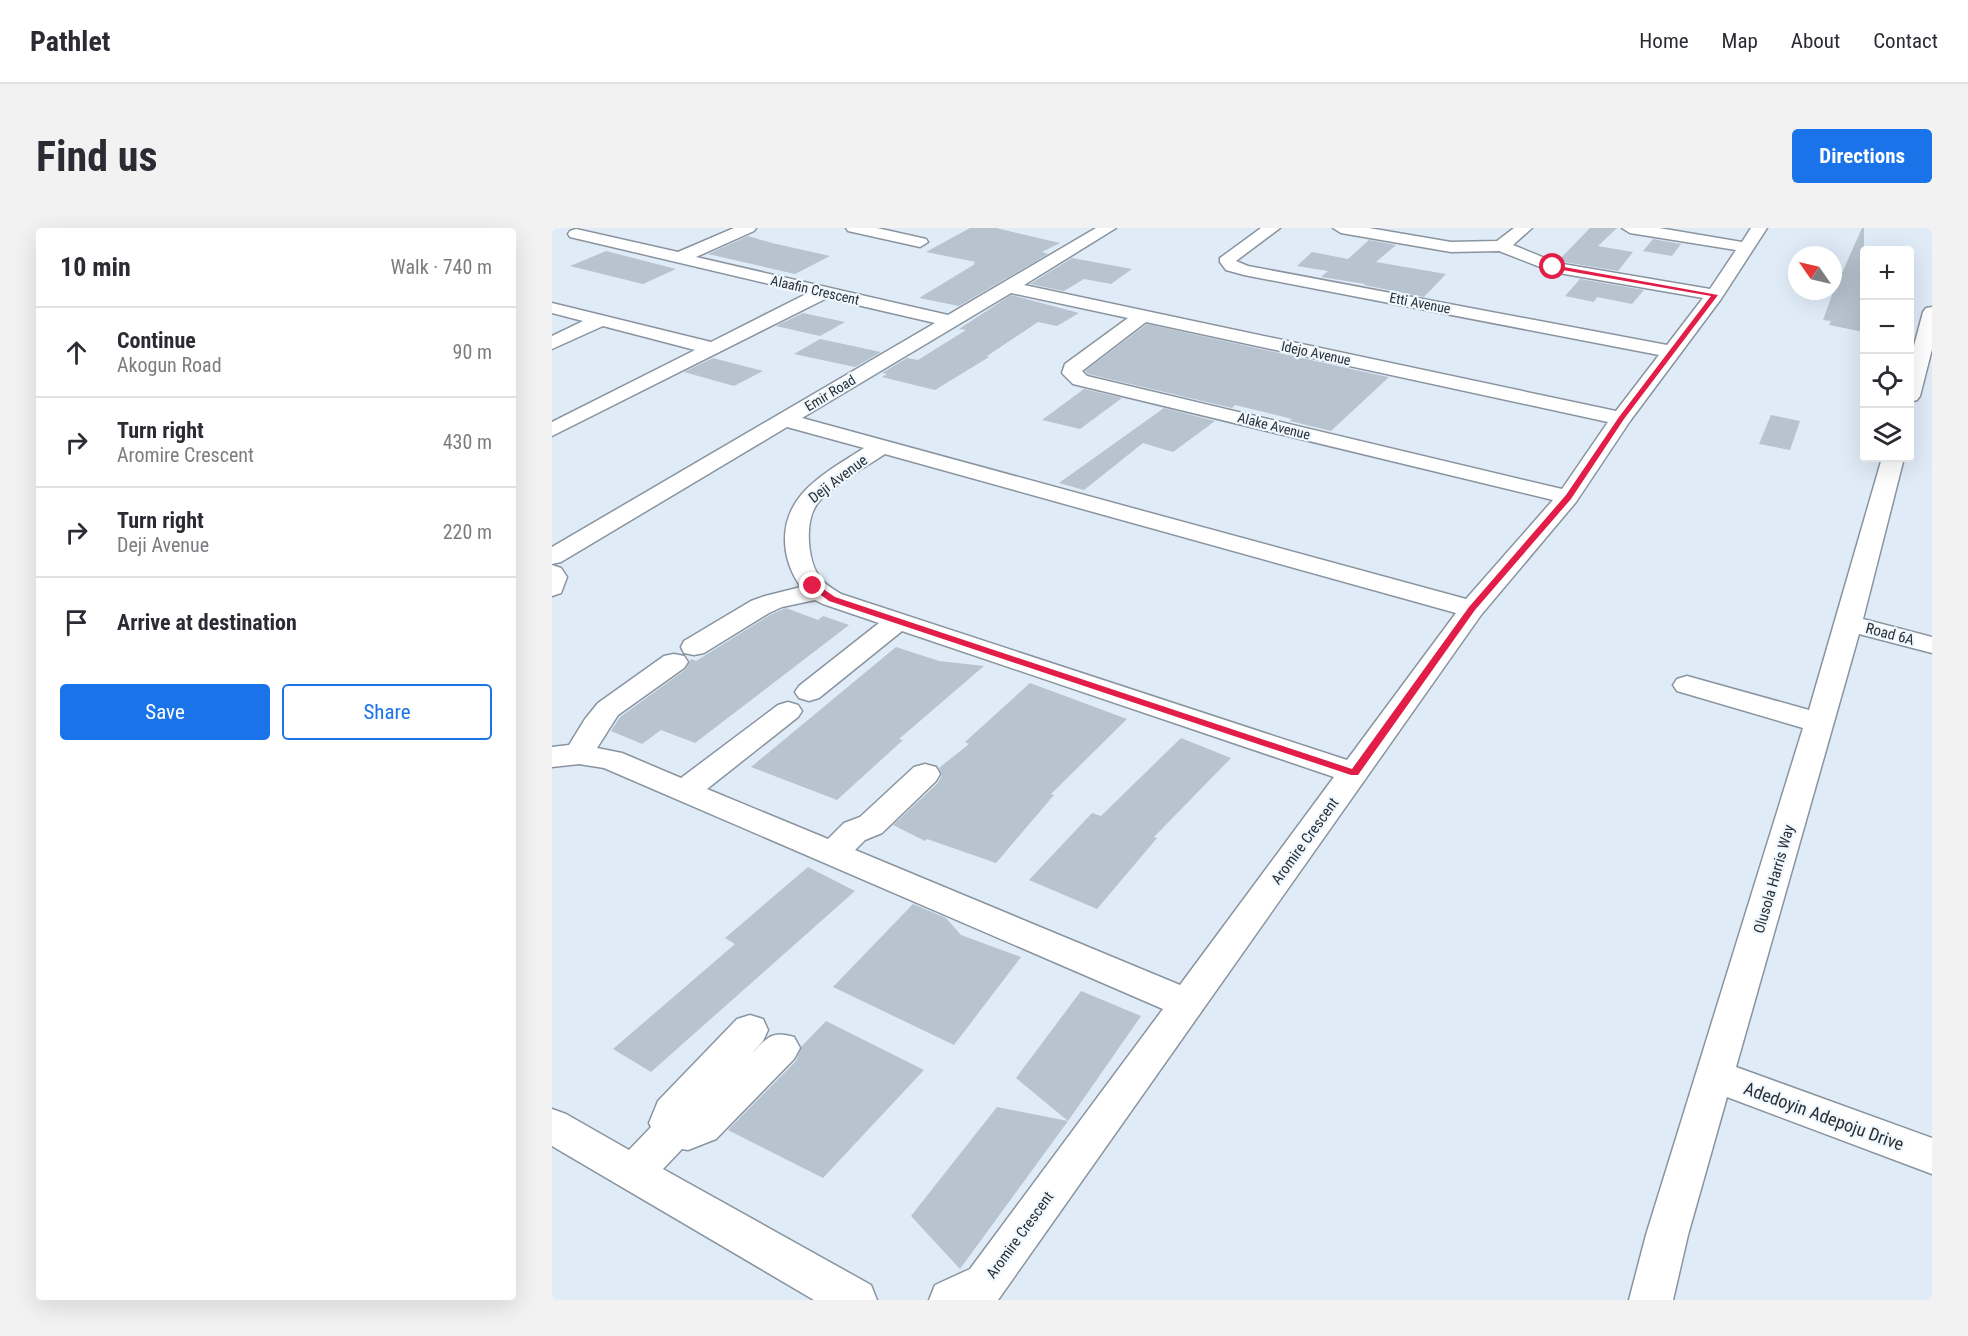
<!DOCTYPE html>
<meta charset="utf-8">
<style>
:root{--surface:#fff;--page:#f2f2f3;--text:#2b2b33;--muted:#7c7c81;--line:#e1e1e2;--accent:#1a73e8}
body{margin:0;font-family:"Roboto Condensed",sans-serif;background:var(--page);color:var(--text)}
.controls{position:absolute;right:18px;top:18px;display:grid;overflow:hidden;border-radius:6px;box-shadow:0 6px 24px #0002}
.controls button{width:54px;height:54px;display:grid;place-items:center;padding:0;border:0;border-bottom:2px solid var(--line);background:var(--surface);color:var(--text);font:30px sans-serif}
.compass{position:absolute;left:1236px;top:18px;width:54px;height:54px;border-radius:50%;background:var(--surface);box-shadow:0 6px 24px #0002;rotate:304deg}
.stop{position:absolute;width:18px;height:18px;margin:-14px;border:4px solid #e11d48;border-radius:50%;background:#fff}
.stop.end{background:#e11d48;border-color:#fff;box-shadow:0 2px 6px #0008}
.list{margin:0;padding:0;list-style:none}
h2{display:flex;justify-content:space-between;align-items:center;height:78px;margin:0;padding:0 24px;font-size:26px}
h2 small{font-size:20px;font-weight:400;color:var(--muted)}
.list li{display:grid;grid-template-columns:39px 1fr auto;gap:18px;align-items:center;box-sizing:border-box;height:90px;padding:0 24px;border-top:2px solid var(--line)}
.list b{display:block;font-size:22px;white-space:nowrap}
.list p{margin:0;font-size:20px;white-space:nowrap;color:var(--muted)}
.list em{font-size:20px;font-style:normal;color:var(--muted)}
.actions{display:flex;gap:12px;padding:18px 24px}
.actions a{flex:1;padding:14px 0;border:2px solid var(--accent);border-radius:6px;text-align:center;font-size:21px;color:var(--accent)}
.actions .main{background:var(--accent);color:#fff}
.icon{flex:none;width:33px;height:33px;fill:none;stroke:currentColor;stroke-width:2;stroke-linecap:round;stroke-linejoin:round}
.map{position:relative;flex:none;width:1380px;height:1072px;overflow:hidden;border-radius:6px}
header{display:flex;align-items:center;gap:36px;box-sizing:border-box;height:84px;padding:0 30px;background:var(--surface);border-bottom:2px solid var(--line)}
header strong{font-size:28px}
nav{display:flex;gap:33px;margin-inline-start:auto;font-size:21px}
.intro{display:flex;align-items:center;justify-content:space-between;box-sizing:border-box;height:144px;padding:0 36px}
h1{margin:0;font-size:42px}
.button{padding:15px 27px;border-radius:6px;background:var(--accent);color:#fff;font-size:21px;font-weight:700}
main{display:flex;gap:36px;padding:0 36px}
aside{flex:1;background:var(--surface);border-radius:6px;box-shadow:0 6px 24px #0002}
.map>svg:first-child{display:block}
.building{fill:#b7c3cf}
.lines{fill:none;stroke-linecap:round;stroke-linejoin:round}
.minor-casing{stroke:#89949f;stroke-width:3}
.minor{fill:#fff;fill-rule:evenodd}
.route{fill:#e11d48}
.labels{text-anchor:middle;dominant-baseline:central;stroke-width:4.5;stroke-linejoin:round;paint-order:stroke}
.far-street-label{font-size:14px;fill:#2b3035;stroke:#f0f8ff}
.street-label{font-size:15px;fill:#2b3035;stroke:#f0f8ff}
.near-street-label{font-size:18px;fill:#2b3035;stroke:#f0f8ff}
</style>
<header>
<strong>Pathlet</strong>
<nav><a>Home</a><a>Map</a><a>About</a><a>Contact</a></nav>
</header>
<div class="intro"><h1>Find us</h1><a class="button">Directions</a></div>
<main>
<aside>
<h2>10 min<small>Walk · 740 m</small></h2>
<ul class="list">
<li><svg class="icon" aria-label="ahead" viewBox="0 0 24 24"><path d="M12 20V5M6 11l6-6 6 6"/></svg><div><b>Continue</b><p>Akogun Road</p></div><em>90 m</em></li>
<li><svg class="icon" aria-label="right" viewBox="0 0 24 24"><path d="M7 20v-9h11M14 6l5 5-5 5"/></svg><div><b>Turn right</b><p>Aromire Crescent</p></div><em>430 m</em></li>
<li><svg class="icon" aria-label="right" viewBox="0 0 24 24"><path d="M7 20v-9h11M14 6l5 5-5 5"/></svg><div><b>Turn right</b><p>Deji Avenue</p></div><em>220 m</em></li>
<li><svg class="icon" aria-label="arrive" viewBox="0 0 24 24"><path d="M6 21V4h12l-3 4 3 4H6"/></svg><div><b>Arrive at destination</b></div></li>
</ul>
<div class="actions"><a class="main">Save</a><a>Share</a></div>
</aside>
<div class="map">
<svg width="1380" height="1072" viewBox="0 0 1380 1072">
<rect width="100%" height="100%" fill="#dfebf7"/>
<g class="building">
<path d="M418,0H444L508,15L490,24L496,26L407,78L367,70L423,36L421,35L424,34L374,24Z"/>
<path d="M1038,0H1065L1046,18L1081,24L1066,43L1006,33Z"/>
<path d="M1310,0H1312V104L1277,97L1279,93L1271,92L1288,45H1290Z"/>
<path d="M196,8L220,15L278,28L243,46L156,26Z"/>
<path d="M1101,11L1129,16L1120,28L1091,23Z"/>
<path d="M817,12L844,17L824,34L894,46L872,69L812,57L813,56L769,49L776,43L745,38L760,24L796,31Z"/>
<path d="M54,23L124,41L91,56L18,38Z"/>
<path d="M520,30L580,41L559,56L532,51L512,63L478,56Z"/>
<path d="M1028,51L1092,62L1080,76L1045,69L1042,74L1013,68Z"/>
<path d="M459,67L527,85L505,98L486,94L435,128L437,129L383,162L330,149L335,146L330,145L355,130L366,132L414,102L407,101Z"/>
<path d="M251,85L293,94L268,108L224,98Z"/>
<path d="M595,96L831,148L837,149L779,203L738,193L740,191L683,177L680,180L536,146L533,143Z"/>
<path d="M268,111L329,124L303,139L242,126Z"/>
<path d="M161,130L211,143L182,158L132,144Z"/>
<path d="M532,161L570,170L528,201L490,192Z"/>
<path d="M612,180L663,193L621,224L591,215L532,262L507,255Z"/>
<path d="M1219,187L1248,193L1238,222L1207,216Z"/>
<path d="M234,380L266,392L271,388L297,397L143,515L109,502L90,516L59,503L68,489L133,442L139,431L144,433L218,387Z"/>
<path d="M344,419L387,433L432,438L347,511L351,512L285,572L199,539Z"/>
<path d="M478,455L575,491L499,566L502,567L444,635L375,611L373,613L341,597L386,555L390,547L387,540L417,516L413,514Z"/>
<path d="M629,510L679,530L602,609L605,610L545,681L477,652L540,585L549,588Z"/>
<path d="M256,639L303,663L99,844L61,821L183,716L173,710Z"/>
<path d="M361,676L394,690L409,707L469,729L402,817L281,759Z"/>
<path d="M529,763L589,788L516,893L464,850Z"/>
<path d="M274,793L372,842L271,950L176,902L244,833L250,818Z"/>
<path d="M445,879L516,893L408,1041L359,988Z"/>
</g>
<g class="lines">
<g class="minor-casing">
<g id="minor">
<path d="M182,0H204L202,3L144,29L396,87L544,0H564L472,57L1064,183L1107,127L692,47L674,42L668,34V30L709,0H728L684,33L696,38L1115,117L1151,70L1001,44L947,23L899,24L789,5L781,0H817L899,14L945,13L962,0H980L961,17L1005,35L1158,61L1184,22L1078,5L1070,0H1107L1190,14L1199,0H1215L1169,71L1078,193L1024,274L929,387L446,1072H377L383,1057L418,1041L611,781L52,540L27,536L0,539V519L17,517L33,491L46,475L112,428L122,426L132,428L136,434L132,440L66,487L45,520L70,525L129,550L226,477L236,474L246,477L250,483L246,489L155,561L276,611L292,595L308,589L362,539L373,536L384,539L388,546L384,553L330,605L313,612L303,622L628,757L782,549L350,403L267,470L257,473L247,470L243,464L247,458L327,395L271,376L263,372L230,379L217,385L152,425L142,427L132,425L129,419L132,413L199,373L213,368L249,359C239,345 233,329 233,311C233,264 277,243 312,220L235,199L9,334L0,336V319L383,95L275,70L0,208V194L143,122L51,98L0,121V108L31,93L0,85V75L159,114L256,65L18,9L16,6L18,3L24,1L126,24ZM459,65L576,90L513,136L510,145L521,156L1001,272L914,371L250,190ZM594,94L1056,194L1010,261L535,148L530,143ZM333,226L904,385L795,532L289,366C283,362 275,358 270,352C255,336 252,294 265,276C276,260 315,238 333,226Z"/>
<path d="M294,0H325L374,11L376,14L368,19L296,3Z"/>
<path d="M1380,79V121L1368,168L1365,172L1358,174V133L1371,84L1374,80Z"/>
<path d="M1330,230H1352L1311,391L1380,409V425L1307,406L1184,839L1380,910V946L1175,869L1136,1007L1121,1072H1077L1094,1007L1251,500L1125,463L1121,457L1125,451L1135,448L1257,482Z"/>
<path d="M0,337L9,340L15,349L9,365L0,368Z"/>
<path d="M198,787L211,791L216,802L211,813L200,825C215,810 220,802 242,809L248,820L242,831L164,911L136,922L130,921L111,941L319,1057L325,1072H262L0,918V881L14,886L77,922L99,899L97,895L106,873L185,791Z"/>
</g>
</g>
<use href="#minor" class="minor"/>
</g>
<path class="route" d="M1001,37L1166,67L1072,191L1019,271L923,382L806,547H799L277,373L257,358L264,356L283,369L800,541L917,379L1014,267L1067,189L1159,68L999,40Z"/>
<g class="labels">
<g class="far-street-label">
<text transform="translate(263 62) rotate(13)">Alaafin Crescent</text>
<text transform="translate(868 75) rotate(11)">Etti Avenue</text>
<text transform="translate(764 125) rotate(12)">Idejo Avenue</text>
<text transform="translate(278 165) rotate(-31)">Emir Road</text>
<text transform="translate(722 198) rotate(14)">Alake Avenue</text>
</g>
<g class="street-label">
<text transform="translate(286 251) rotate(-37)">Deji Avenue</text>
<text transform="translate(1338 406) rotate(15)">Road 6A</text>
<text transform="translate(753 613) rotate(-54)">Aromire Crescent</text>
<text transform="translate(1222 651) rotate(-74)">Olusola Harris Way</text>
<text transform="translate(468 1007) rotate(-54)">Aromire Crescent</text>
</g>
<g class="near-street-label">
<text transform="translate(1272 888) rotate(20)">Adedoyin Adepoju Drive</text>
</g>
</g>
</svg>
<div class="controls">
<button>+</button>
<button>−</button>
<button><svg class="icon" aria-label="locate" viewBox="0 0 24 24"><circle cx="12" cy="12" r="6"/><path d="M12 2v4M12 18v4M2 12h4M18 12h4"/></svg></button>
<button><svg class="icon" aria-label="layers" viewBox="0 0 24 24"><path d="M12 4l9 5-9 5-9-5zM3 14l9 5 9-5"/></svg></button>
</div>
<svg class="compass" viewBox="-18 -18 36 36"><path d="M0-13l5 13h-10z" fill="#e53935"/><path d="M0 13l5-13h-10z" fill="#7c7c81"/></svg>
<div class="stop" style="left:1001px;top:39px"></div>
<div class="stop end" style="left:261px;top:358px"></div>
</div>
</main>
